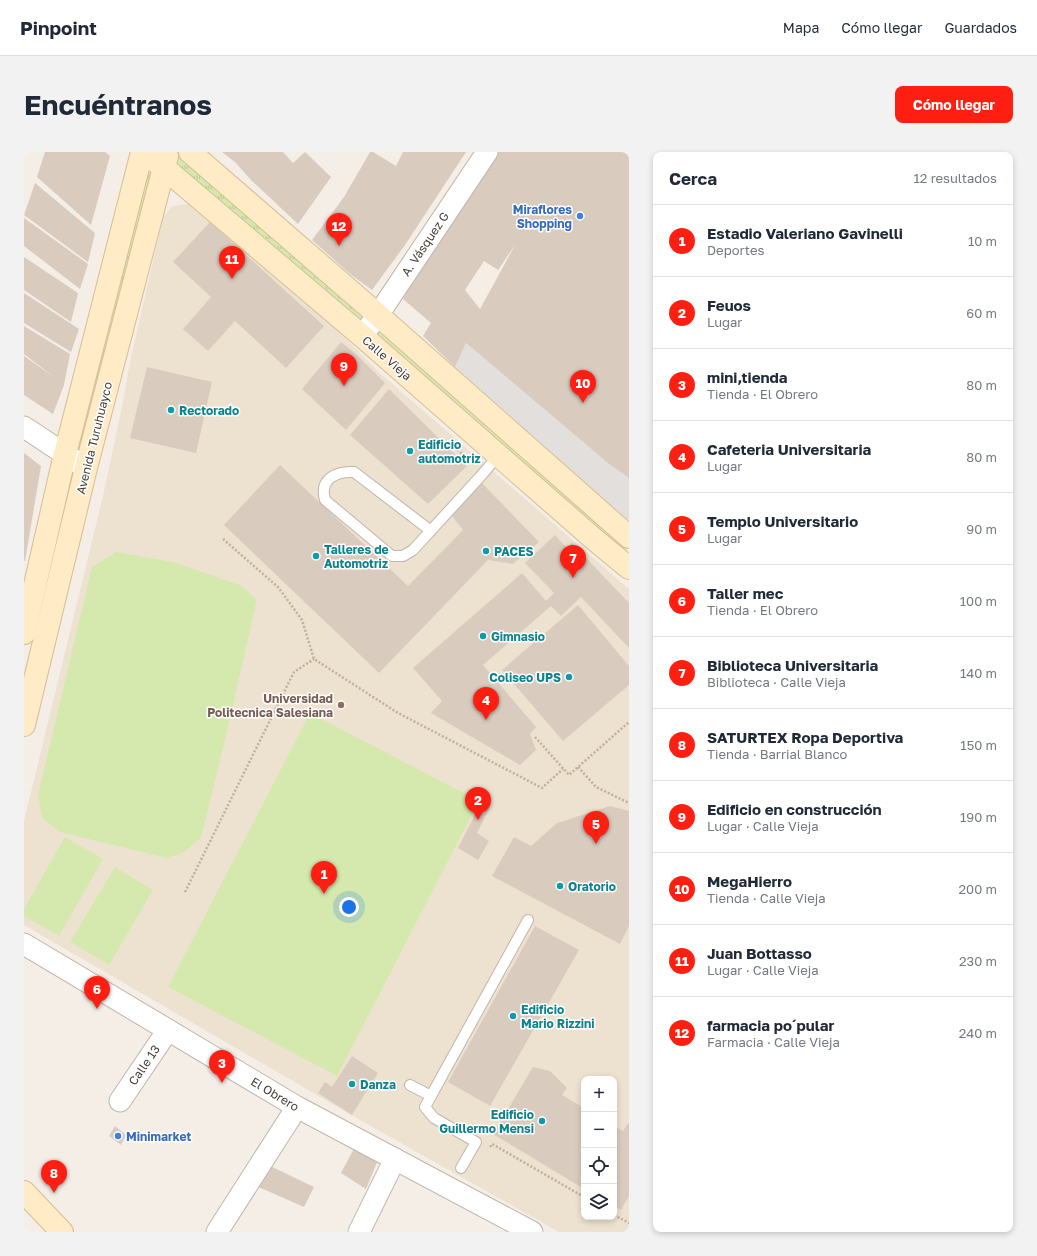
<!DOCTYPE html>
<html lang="es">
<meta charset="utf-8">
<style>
:root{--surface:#fff;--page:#f2f2f3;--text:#1f2937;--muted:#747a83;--line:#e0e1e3;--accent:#ff1e12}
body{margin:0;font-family:"Golos Text",sans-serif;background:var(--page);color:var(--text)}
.controls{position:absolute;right:12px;bottom:12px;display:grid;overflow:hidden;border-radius:8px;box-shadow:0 2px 6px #0003}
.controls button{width:36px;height:36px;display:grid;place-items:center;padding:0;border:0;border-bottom:1px solid var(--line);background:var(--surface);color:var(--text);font:20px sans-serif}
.you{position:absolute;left:325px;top:755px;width:14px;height:14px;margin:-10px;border:3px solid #fff;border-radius:50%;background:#1a73e8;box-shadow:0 0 0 6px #1a73e833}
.badge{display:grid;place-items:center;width:26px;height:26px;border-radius:50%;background:var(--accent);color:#fff;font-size:13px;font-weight:700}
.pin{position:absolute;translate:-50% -33px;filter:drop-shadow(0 1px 2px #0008)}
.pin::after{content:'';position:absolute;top:21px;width:14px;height:12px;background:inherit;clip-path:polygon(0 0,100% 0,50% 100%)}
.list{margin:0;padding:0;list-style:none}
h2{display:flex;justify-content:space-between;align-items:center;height:52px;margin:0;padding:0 16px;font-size:17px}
h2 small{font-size:13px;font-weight:400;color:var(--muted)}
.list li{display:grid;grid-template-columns:26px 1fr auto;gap:12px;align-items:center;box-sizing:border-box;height:72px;padding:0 16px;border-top:1px solid var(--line)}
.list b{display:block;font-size:15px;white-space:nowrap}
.list p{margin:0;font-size:13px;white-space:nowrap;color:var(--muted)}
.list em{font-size:13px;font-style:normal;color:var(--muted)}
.icon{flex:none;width:22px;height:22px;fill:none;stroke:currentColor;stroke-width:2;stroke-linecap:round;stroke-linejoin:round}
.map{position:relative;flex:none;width:605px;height:1080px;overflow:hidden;border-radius:8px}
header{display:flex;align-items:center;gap:24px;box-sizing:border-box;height:56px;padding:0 20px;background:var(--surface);border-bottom:1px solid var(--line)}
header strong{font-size:19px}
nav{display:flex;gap:22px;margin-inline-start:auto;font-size:14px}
.intro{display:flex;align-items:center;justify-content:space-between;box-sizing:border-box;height:96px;padding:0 24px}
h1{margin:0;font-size:28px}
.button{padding:10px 18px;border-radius:8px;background:var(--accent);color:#fff;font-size:14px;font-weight:700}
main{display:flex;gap:24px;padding:0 24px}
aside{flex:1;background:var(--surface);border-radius:8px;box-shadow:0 2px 6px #0003}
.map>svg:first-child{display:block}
.education{fill:#ede2d0;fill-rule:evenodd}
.grass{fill:url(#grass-tufts)}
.pitch{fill:#d5e9ae}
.parking{fill:#e2dfdc}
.building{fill:#d9ccbf;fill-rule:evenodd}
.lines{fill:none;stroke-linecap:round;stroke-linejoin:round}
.service-casing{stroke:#c0b5a9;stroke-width:12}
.minor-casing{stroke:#c0b5a9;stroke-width:23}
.secondary-casing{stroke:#d5be95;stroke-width:24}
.path{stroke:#c2af9a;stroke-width:2.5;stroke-dasharray:2 2;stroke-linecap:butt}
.service{stroke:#fff;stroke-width:10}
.minor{stroke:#fff;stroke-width:21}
.secondary{stroke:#ffebc5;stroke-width:22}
.shop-dot{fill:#3f7fe0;stroke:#fff;stroke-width:1.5}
.culture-dot{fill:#0f9aa8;stroke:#fff;stroke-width:1.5}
.education-dot{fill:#8d6e63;stroke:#fff;stroke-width:1.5}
.labels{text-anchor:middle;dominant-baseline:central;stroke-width:3;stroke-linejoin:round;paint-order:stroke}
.shop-label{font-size:12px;font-weight:bold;fill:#366cbe;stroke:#fff;text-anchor:end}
.street-label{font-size:12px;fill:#473e35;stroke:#fff}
.culture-label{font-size:12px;font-weight:bold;fill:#0d838f;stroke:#fff;text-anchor:start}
.education-label{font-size:12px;font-weight:bold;fill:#785e54;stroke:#fff;text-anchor:end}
</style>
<header>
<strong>Pinpoint</strong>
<nav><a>Mapa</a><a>Cómo llegar</a><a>Guardados</a></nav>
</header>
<div class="intro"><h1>Encuéntranos</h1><a class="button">Cómo llegar</a></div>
<main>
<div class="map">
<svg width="605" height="1080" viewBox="0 0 605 1080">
<defs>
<pattern id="grass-tufts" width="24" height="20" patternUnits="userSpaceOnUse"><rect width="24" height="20" fill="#d5e9ae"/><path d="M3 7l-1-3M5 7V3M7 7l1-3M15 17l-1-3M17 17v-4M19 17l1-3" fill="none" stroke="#b8c996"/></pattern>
</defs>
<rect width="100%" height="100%" fill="#f4eee7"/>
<path class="education" d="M162,52L174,53L307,172L357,222L605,437V1080H535L336,968L0,773V669L79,344L99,250L106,210L139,66L148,54ZM560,927H590V1065H560Z"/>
<g class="grass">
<path d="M144,0H166L605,394L601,399L175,47Z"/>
<path d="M119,15L130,24L59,298L51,291Z"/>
</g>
<g class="pitch">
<path d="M92,400L149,410L216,433L233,447L202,584L177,686L159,701L142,706L36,680L18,666L14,643L68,415Z"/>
<path d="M286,561L455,649L313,924L144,835Z"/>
<path d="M41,685L79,707L35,784L0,764V757Z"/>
<path d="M91,715L129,738L85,813L46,790Z"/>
</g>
<path class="parking" d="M442,191L585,312L605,326V371L431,215Z"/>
<g class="building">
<path d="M21,0H81L86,4L67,73L13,25Z"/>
<path d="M198,0H259L269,11L281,0L307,25L274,72L227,28L211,10Z"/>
<path d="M346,0H349L372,14L379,0H442L381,93L348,138L326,122L288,88L320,45Z"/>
<path d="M473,0H605V326L585,312L442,191L431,215L399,184L407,171L379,147L400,106ZM491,93L456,157L441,138L460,109L474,118Z"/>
<path d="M11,31L71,81L64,110L0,63Z"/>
<path d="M0,66L64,112L56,137L0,94Z"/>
<path d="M186,70L300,174L262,216L211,169L184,199L159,177L187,145L149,110Z"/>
<path d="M0,105L54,141L47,170L0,138Z"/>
<path d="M0,141L55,177L47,200L0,171Z"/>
<path d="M0,174L46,202L40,233L29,262L0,243V204L30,225L0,202Z"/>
<path d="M317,190L333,203L361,231L322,278L278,237Z"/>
<path d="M123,215L188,230L172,301L106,286Z"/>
<path d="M365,237L443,314L404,352L326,283Z"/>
<path d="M0,301L17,314L1,409H0Z"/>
<path d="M256,313L384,434L439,378L428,364L457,330L515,390L489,412L464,408L355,521L200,373Z"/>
<path d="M531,383L543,396L548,391L605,451V496L557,445L537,464L527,454L459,513L512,575L506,582L512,598L496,613L407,561L418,549L389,516L498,421L522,449L530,441L501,411Z"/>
<path d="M554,453L605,514V533L539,589L478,518Z"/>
<path d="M457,651L466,655L453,681L465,689L454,708L434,696Z"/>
<path d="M586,654L605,659V774L596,792L468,724L490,685L507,694L533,671Z"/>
<path d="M511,774L555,798L466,954L424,930Z"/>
<path d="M328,904L354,921L328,963L294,941L301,930L308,935Z"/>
<path d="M509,915L526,919L543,936L538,943L560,956V1037L469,982Z"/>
<path d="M604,971L605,972V1044L597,1058L590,1054V974L599,979Z"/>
<path d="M91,974L102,983L97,993L85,984Z"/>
<path d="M333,991L356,1003L342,1037L317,1021Z"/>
<path d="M238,1010L290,1035L280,1055L230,1033Z"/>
</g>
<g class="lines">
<g class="service-casing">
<g id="service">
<path d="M407,379L330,320C312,319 295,327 301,348L368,404H379L389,398L455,326L474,304"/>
<path d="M386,933L407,944L504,768"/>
<path d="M407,944L401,955L410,966L452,990L437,1016"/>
</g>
</g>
<g class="minor-casing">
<g id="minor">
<path d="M338,184L354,163L463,0"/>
<path d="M0,275L62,316"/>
<path d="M0,792L273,955L508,1080"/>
<path d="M96,949L144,878"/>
<path d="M193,1080L273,955"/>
<path d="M335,1080L371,1007"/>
</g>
</g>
<g class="secondary-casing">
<g id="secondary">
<path d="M119,0L139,15L338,184L571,388L605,416"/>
<path d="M166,0L354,163L605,385"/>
<path d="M0,481L41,302L118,0"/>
<path d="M0,573L62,316L143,4"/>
<path d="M0,1040L38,1080"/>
</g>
</g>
<g class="path">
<path d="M430,295L450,312"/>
<path d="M199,387L254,435L278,468L290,507L374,561L518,636L539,617"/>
<path d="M511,585L545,623L605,570"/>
<path d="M554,615L572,635L605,651"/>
<path d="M161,740L270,520L290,507"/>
<path d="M466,995L468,992L560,1045"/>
<path d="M590,1063L605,1071"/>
</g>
<use href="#service" class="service"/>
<use href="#minor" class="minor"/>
<use href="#secondary" class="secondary"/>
</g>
<g class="shop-dot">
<circle cx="556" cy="64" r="4"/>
<circle cx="94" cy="984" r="4"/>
</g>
<g class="culture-dot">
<circle cx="147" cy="258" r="4"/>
<circle cx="386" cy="299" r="4"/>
<circle cx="462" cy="399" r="4"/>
<circle cx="292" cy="404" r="4"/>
<circle cx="459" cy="484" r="4"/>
<circle cx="545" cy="525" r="4"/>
<circle cx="536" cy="734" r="4"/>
<circle cx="489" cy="864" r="4"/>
<circle cx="328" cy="932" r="4"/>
<circle cx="518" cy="969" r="4"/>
</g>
<circle class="education-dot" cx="317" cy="553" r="4"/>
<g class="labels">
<g class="shop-label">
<text x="548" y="57">Miraflores<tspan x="548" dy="14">Shopping</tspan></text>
<text x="102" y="984" text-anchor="start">Minimarket</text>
</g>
<g class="street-label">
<text transform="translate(401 92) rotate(-56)">A. Vásquez G</text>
<text transform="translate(363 206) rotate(41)">Calle Vieja</text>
<text transform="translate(70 286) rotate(-76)">Avenida Turuhuayco</text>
<text transform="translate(120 913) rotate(-56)">Calle 13</text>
<text transform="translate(251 942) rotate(31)">El Obrero</text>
</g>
<g class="culture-label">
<text x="155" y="258">Rectorado</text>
<text x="394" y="292">Edificio<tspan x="394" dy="14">automotriz</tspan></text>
<text x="300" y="397">Talleres de<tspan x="300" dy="14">Automotriz</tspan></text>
<text x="470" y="399">PACES</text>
<text x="467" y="484">Gimnasio</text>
<text x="537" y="525" text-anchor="end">Coliseo UPS</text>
<text x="544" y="734">Oratorio</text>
<text x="497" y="857">Edificio<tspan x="497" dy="14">Mario Rizzini</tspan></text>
<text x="336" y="932">Danza</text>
<text x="510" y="962" text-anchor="end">Edificio<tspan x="510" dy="14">Guillermo Mensi</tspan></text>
</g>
<g class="education-label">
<text x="309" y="546">Universidad<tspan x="309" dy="14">Politecnica Salesiana</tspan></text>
</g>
</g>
</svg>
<div class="controls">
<button>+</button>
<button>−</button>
<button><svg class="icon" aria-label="locate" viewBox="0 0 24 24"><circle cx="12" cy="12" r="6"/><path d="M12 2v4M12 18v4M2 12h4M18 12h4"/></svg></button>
<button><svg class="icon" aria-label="layers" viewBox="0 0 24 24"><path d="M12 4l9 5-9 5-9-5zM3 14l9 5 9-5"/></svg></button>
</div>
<div class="you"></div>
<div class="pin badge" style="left:300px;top:742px">1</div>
<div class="pin badge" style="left:454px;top:668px">2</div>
<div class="pin badge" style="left:198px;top:931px">3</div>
<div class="pin badge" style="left:462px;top:568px">4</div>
<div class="pin badge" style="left:572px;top:692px">5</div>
<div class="pin badge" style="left:73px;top:857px">6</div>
<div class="pin badge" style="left:549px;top:426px">7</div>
<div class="pin badge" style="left:30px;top:1041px">8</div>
<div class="pin badge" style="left:320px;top:234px">9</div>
<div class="pin badge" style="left:559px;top:251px">10</div>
<div class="pin badge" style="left:208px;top:127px">11</div>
<div class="pin badge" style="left:315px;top:94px">12</div>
</div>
<aside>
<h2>Cerca<small>12 resultados</small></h2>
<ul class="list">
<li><span class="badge">1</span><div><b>Estadio Valeriano Gavinelli</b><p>Deportes</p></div><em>10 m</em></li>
<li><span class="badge">2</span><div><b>Feuos</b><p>Lugar</p></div><em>60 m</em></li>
<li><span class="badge">3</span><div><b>mini,tienda</b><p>Tienda · El Obrero</p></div><em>80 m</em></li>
<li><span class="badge">4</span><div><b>Cafeteria Universitaria</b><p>Lugar</p></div><em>80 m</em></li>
<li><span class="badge">5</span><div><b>Templo Universitario</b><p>Lugar</p></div><em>90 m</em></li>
<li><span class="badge">6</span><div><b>Taller mec</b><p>Tienda · El Obrero</p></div><em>100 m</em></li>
<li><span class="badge">7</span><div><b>Biblioteca Universitaria</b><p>Biblioteca · Calle Vieja</p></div><em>140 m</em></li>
<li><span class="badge">8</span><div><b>SATURTEX Ropa Deportiva</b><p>Tienda · Barrial Blanco</p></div><em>150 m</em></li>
<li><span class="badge">9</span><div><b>Edificio en construcción</b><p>Lugar · Calle Vieja</p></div><em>190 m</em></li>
<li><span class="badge">10</span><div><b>MegaHierro</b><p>Tienda · Calle Vieja</p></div><em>200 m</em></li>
<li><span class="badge">11</span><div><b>Juan Bottasso</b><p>Lugar · Calle Vieja</p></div><em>230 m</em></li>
<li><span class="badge">12</span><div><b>farmacia po´pular</b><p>Farmacia · Calle Vieja</p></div><em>240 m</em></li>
</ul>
</aside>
</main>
